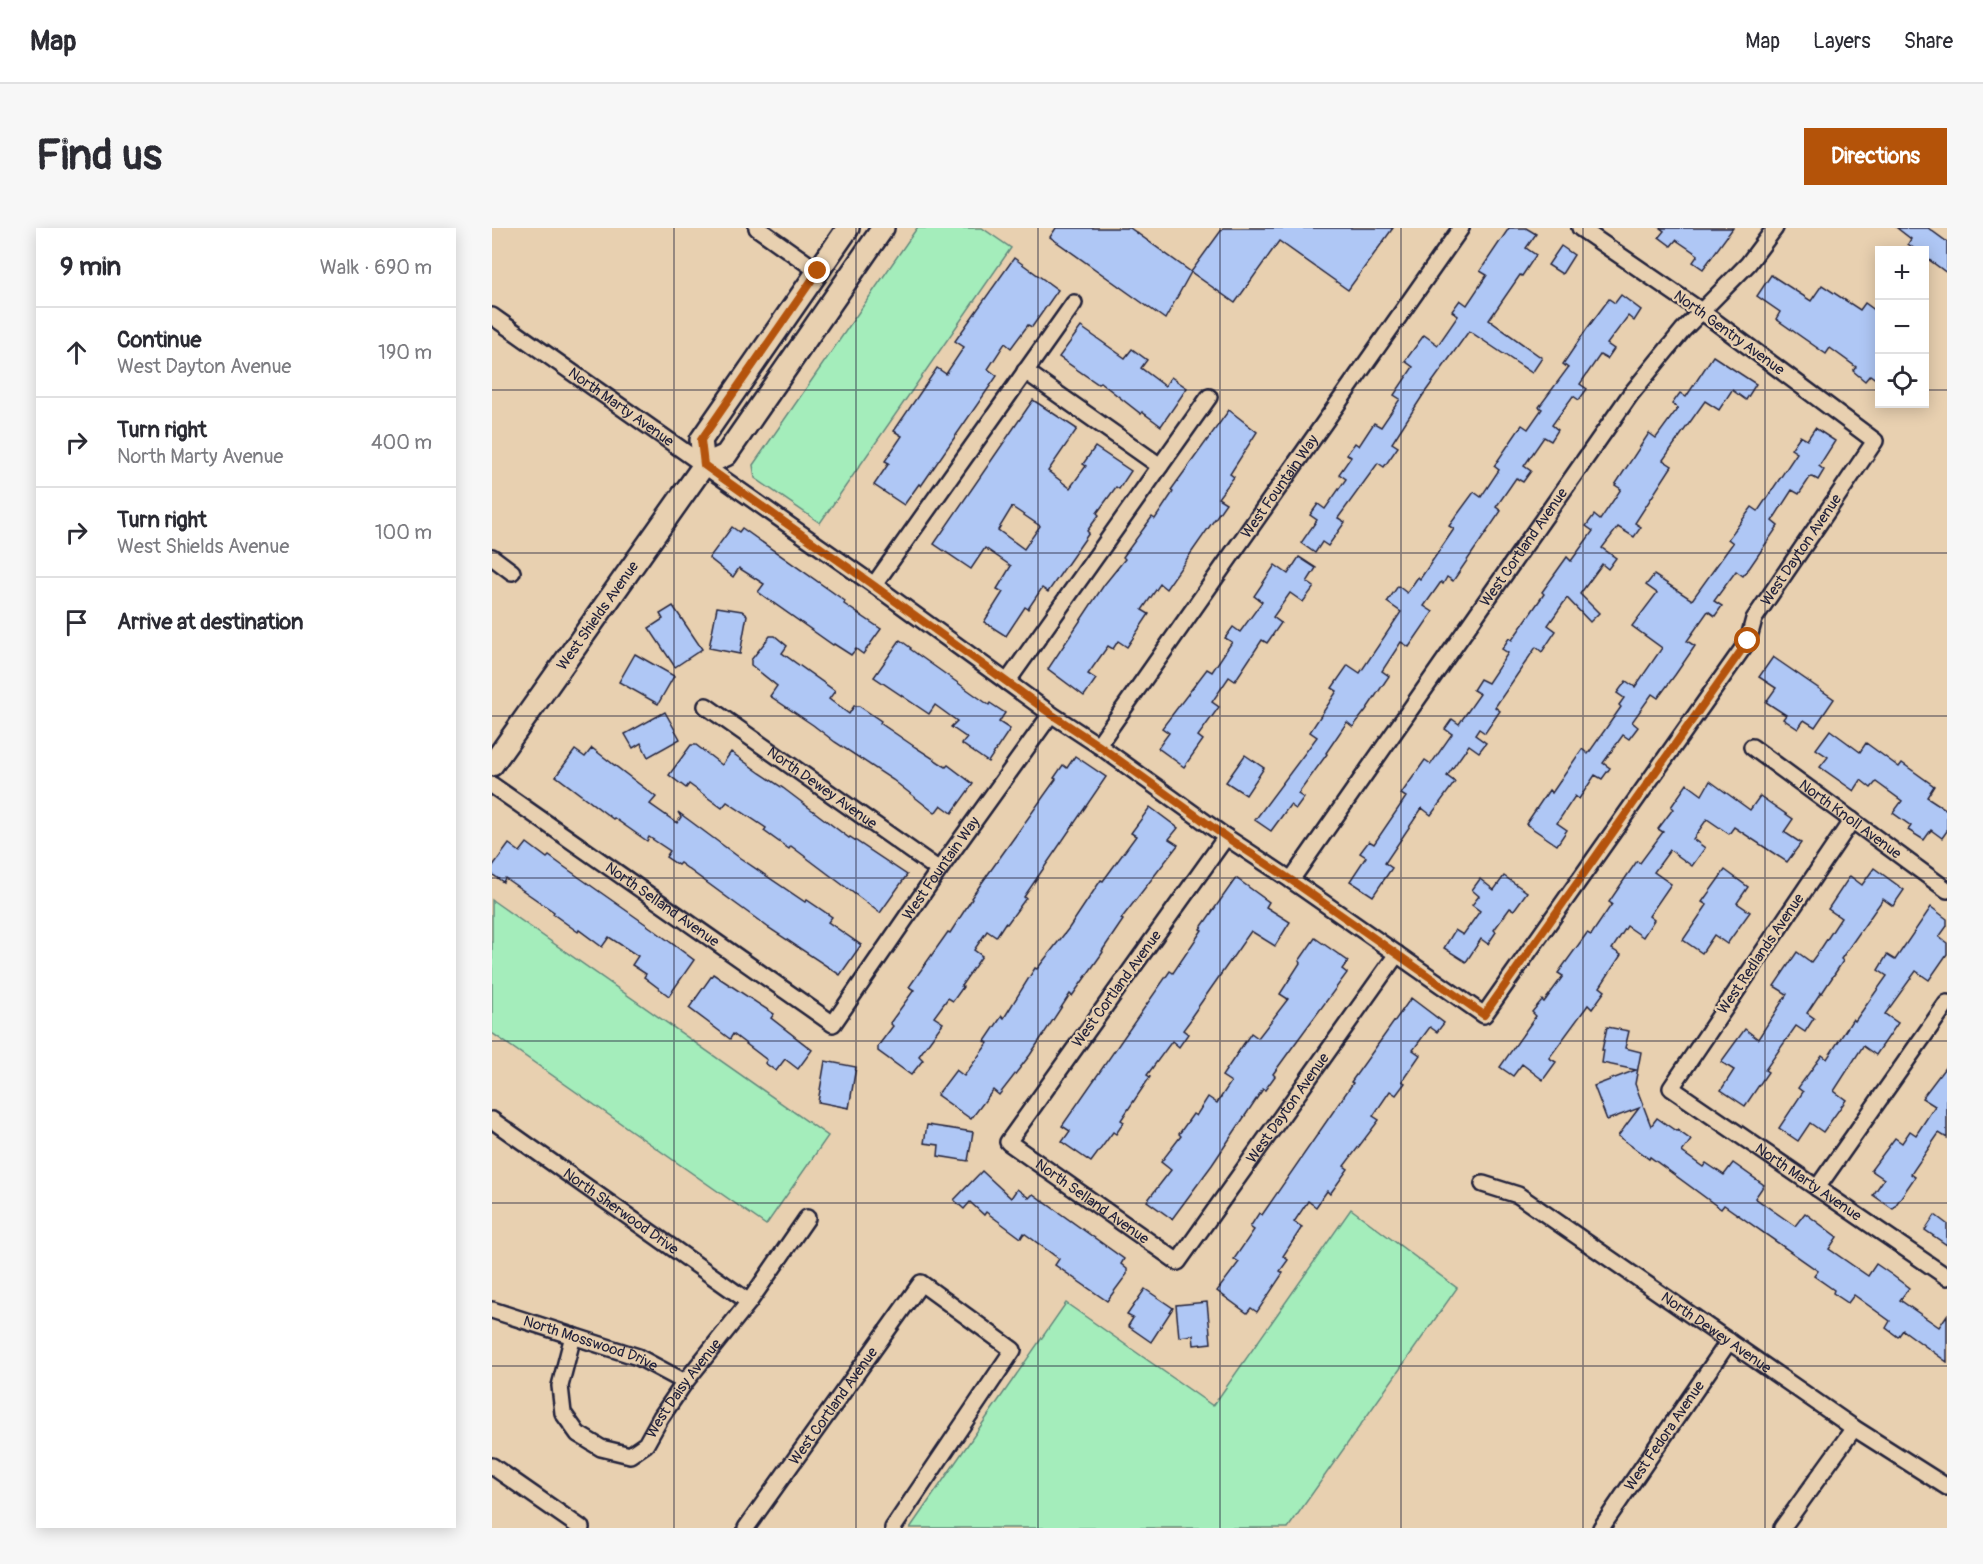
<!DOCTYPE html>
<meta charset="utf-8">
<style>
:root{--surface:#fff;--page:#f7f7f7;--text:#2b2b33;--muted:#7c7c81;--line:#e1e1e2;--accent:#b45309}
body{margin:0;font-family:Pangolin,sans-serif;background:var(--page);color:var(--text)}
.controls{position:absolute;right:18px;top:18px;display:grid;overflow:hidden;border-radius:0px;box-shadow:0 3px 15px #0003}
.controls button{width:54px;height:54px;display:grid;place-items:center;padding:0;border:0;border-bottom:2px solid var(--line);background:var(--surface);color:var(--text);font:30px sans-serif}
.stop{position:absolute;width:18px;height:18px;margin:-14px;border:4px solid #b45309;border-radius:50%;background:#fff}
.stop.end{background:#b45309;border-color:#fff;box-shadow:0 2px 6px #0008}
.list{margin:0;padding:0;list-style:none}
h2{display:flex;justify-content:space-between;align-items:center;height:78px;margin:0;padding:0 24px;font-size:26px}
h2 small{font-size:20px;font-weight:400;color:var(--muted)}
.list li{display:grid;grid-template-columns:39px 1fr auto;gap:18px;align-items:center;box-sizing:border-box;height:90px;padding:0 24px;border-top:2px solid var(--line)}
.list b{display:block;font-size:22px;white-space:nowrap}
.list p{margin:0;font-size:20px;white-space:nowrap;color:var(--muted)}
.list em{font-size:20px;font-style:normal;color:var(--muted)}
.icon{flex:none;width:33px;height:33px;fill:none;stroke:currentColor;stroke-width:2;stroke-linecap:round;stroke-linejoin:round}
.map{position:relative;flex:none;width:1455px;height:1300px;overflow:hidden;border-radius:0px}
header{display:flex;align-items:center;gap:36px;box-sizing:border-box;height:84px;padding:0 30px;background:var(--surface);border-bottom:2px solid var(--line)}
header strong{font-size:28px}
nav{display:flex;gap:33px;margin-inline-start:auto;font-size:21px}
.intro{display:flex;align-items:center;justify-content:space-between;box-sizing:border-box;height:144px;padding:0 36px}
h1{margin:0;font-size:42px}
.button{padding:15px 27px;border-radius:0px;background:var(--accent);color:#fff;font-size:21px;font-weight:700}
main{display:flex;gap:36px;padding:0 36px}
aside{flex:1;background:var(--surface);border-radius:0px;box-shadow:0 3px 15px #0003}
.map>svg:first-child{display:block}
.green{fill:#a4edbb;stroke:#63887b;stroke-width:1.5}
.building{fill:#afc7f5;stroke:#22223b;stroke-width:1.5;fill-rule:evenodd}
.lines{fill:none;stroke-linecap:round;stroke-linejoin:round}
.street-casing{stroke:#22223b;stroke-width:20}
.secondary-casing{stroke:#22223b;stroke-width:26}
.street{stroke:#e8d0b0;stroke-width:15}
.secondary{stroke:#e8d0b0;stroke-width:21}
.route{stroke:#b45309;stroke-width:8}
.grid{fill:none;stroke:#22223b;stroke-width:1.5;stroke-opacity:0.55}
.labels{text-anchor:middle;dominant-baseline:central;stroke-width:4.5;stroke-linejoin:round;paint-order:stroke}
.street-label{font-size:15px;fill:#22223b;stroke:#e8d0b0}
</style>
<header>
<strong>Map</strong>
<nav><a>Map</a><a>Layers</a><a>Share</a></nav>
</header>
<div class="intro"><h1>Find us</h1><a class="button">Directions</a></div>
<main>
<aside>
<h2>9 min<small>Walk · 690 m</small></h2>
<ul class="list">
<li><svg class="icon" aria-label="ahead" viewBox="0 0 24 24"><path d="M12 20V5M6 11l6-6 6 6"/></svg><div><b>Continue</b><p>West Dayton Avenue</p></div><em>190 m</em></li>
<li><svg class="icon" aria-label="right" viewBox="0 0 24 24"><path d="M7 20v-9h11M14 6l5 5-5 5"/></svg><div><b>Turn right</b><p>North Marty Avenue</p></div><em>400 m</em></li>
<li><svg class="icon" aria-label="right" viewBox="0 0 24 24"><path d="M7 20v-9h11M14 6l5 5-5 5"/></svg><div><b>Turn right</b><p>West Shields Avenue</p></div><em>100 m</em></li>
<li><svg class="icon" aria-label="arrive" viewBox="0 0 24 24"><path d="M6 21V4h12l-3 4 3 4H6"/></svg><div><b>Arrive at destination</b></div></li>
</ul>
</aside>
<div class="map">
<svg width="1455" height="1300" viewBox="0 0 1455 1300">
<rect width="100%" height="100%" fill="#e8d0b0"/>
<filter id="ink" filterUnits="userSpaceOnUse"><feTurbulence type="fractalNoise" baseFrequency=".0167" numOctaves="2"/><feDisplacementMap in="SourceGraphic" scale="12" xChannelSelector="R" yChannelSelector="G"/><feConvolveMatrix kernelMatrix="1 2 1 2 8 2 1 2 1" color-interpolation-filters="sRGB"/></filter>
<g filter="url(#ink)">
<g class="green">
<path d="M425,0H490L519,20L328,295L263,250L261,237Z"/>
<path d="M0,672L336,908L274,997L0,805Z"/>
<path d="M859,981L965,1060L796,1300H418L574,1075L721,1178Z"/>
</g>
<g class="building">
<path d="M564,0H638L699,44L673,91L558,9Z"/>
<path d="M731,0H901L856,62L787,13L743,75L699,44Z"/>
<path d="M1017,0H1034L1044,6L1034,20L1044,27L1030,48L1028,47L997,92L1050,130L1040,145L977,103L931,167L900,215L906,219L892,239L886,235L846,290L853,294L836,318L830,314L823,325L809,315L825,292L818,287L826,276L833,281L854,251L847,246L859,229L855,226L863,215L867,218L882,195L889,199L908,171L902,167L921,139L913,133L932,107L946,117L966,88L960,83L968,72L975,77L995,47L988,43Z"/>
<path d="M1168,0H1241L1211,41L1201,34L1206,27L1184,12L1179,18L1167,9L1172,3Z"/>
<path d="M1405,0H1436L1455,14V45L1432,28V22H1424L1416,16L1419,11Z"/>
<path d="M1069,18L1082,27L1070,46L1056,37Z"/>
<path d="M522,30L566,62L540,99L536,97L519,120L513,115L496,141L505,148L429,258L427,256L412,277L382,257L397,235L393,233L410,208L402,203L445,140L454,146L472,119L463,113Z"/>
<path d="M1279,47L1319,73L1330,57L1368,82L1373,75L1388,86V154L1378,147L1373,153L1361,143L1364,139L1338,120L1334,126L1284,91L1288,84L1265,68Z"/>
<path d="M1129,67L1149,82L1142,93L1136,88L1115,116L1122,121L1115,131L1108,127L1088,156L1095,161L1087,172L1081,168L1060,197L1066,202L1059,213L1052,209L1032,238L1039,243L1031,254L1024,250L1004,279L1009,283L961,353L955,349L951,356L949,354L932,378L941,384L917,419L909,414L890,443L897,448L874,482L861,499L855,494L834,525L835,526L806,566L812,570L804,581L798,577L779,603L763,592L825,509L818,504L845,463L840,460L856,437L868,445L909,384L895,374L906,358L915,365L926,349L928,351L962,301L957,298L982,264L989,269L1007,242L1002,238L1030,197L1036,201L1050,181L1047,179L1076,140L1071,136L1094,102L1117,71L1123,75Z"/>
<path d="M589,99L633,130L640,121L655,132L649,140L673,158L679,149L695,160L669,198L650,184L649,186L608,154L606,156L567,129Z"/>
<path d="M1221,128L1264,156L1254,172L1240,162L1227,182L1213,173L1171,232L1180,238L1143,295L1149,299L1142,309L1126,299L1110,320L1124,330L1116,341L1110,336L1088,366L1107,385L1098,394L1075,370L1056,397L1064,403L1050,424L1044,419L1003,479L1008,483L993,505L987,501L983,507L994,515L987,524L977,517L955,548L963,554L939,587L930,580L893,635L900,640L881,668L858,653L874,629L868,625L877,613L882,616L914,569L909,566L933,532L939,536L960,506L953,501L960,491L967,496L988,466L981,462L988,451L996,455L1016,425L1010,421L1017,410L1020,412L1052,366L1050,364L1075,329L1079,333L1101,303L1094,298L1102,287L1108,292L1129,261L1123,257L1157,205L1164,210L1186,180L1180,176L1188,165L1194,169Z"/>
<path d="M541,172L585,201L556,243L578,260L594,238L591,236L603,219L639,243L627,261L624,259L605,285L607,287L595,303L597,305L556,364L550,360L536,381L533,379L514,408L492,394L511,364L505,361L519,338L493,320L479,341L442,316ZM520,279L548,298L532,321L506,302Z"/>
<path d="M737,182L765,204L738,246L742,249L726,270L734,275L674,361L668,356L650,382L657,386L635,419L626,413L621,421L616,418L596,446L604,451L592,468L556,441L612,357L633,331L631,329L660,289L663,291L681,264L679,262Z"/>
<path d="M1323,200L1343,213L1327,238L1332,242L1326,252L1319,248L1307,266L1300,262L1280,293L1286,298L1258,339L1251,348L1244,343L1222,373L1230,378L1223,388L1216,383L1195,413L1203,418L1183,447L1166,470L1160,466L1140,494L1146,499L1137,511L1131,507L1111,535L1118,540L1110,551L1103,547L1087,571L1083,568L1065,595L1075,602L1065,617L1034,596L1057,562L1060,565L1090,521L1096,526L1129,479L1127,477L1132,470L1125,465L1134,453L1143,459L1170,420L1140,398L1165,365L1154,357L1162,347L1200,372L1241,315L1236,311L1260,279L1266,283L1305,225L1299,221L1308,208L1315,212Z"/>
<path d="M240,299L247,304L250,300L353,373L352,376L389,401L371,426L364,421L359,427L342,416L341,417L266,364L272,356L247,340L241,349L217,330Z"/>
<path d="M807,329L824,340L815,354L822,359L811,374L798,365L781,389L789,395L775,415L770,412L743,453L737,449L720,474L727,479L706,508L711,512L692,539L666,520L677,505L670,500L715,441L720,444L740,414L733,410L741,399L748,404L770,374L762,368L783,337L796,346Z"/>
<path d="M181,378L210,421L183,439L157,400L171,391L168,386Z"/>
<path d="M225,379L250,383L255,387L248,426L217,420Z"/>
<path d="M278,408H283L295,418L290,425L343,463L337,471L357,486L362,478H367L389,493L388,495L423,519L454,539L456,537L481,556L460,585L449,577L443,585L401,552L343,514L321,497L278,468L285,458L259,437V432Z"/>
<path d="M408,412L419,420L418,421L497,477L498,475L513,485L507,494L518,501L496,534L470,516L475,510L459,499L465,493L443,477L437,486L382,449Z"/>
<path d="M143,426L182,448L166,476L127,454Z"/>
<path d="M1281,429L1342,471L1323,499L1312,492L1306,501L1291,491L1294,487L1274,474L1284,460L1267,449Z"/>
<path d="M173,484L188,511L156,529L149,515L141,520L133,506Z"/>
<path d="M1338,502L1368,524L1374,515L1407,539L1410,535L1442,558L1435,569L1455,582V603L1450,610L1439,602L1432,612L1416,602L1419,598L1401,585L1410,573L1384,554L1379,560L1369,552L1362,563L1328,539L1336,529L1324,521Z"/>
<path d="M199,517H204L230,537L239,524L268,545L291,560L357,610L358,609L415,647L388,685L299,618L297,621L272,603L274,600L235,574L230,580L197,556L194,560L177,547Z"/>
<path d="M100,520L164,569L158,576L185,595L189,589L186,584L248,630L313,674L315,672L340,689L336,694L369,717L348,747L277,700L188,635L186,637L174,629L178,623L157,609L155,613L122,590L121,591L64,548L83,522L93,529Z"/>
<path d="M753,527L772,540L754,567L734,554Z"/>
<path d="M583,528L614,549L532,669L534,670L515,696L513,695L504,709L495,703L482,722L490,728L469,758L471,759L461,773L456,770L442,789L451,795L427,828L431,832L419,847L386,823V818L401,798L398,795L422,762L417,759L456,704L458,705L480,671L479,670L564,551L562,550L571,537L575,540Z"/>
<path d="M1218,553L1258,582L1268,568L1301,591L1292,604L1309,615L1295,634L1242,599L1237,606L1215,591L1201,611L1213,620L1200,638L1178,622L1162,644L1179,656L1157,688L1162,692L1151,709L1135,698L1120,721L1129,727L1108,759L1113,763L1100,781L1096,777L1057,830L1064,834L1051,852L1030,836L1021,848L1008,839L1044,788L1040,784L1050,772L1052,774L1071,748L1066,745L1095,705L1099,707L1120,676L1117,674L1145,633L1148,635L1171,604L1166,601L1181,581L1179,579L1195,556L1210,567Z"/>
<path d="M658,579L686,600L677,611L686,617L629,691L631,692L610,723L611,724L580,768L578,766L538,827L507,867L501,862L479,891L445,867L464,842L472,848L496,815L493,813L510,788L512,790L543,740L545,741L577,700L609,652L611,653L644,608L639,605Z"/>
<path d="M35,615L55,630L57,628L71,638L162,702L202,732L177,768L152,749L154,746L140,737L146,728L117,709L110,719L87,702L86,704L61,686L62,684L13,650L11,654L0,646V639L17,616L28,624Z"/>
<path d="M1382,640L1412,662L1401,678L1391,671L1349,731L1351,733L1330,765L1329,764L1315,785L1322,790L1313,804L1304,798L1273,842L1276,844L1253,878L1229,862L1242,842L1229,834L1253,801L1266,811L1295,766L1282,758L1305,724L1319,734L1330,719L1349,690L1336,681L1358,648L1370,657Z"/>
<path d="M1233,642L1256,659L1245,675L1258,684L1235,716L1222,707L1210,725L1191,712L1215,677L1210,674Z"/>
<path d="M1012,648L1035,664L1022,682L1018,680L1002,702L1004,704L996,716L989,711L974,734L952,720L963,702L971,707L988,683L980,677L987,668L980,662L988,651L1002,662Z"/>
<path d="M744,650L777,674L774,679L798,694L783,718L759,703L699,789L700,790L691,802L696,806L687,819L680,813L655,847L658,849L629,892L632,894L624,906L621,904L599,934L570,914L578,903L570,898L678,743L681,745L710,702L708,701Z"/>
<path d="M1439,679L1455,691V698L1447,709L1455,715V726L1437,752L1424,743L1393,786L1406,795L1384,827L1371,818L1342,863L1354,872L1331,904L1318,895L1306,913L1287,900L1311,864L1306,860L1330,827L1335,831L1361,791L1363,793L1395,748L1386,742L1395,727L1403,732Z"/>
<path d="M823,710L856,733L850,741L855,745L802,817L781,846L783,848L773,862L771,861L720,937L680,991L655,973L679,942L669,934L689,908L687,906L701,886L704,888L716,869L725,875L739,854L730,848L759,805L766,810L796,771L788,766L808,735L807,733Z"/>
<path d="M221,746L282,786L279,790L320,822L306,841L293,831L284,843L273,835L275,832L241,806L238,811L197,780Z"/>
<path d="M919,770L952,795L945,804L938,799L921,822L928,827L910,853L913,855L904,867L898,863L881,888L887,892L852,938L856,941L838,966L835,963L824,979L816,973L802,994L810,999L791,1028L796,1032L788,1043L791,1045L765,1084L759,1080L755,1085L725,1063L747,1034L742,1031L762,1002L758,999L767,985L770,987L861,855L859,854Z"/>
<path d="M1115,799L1137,803L1133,820L1149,824L1143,856L1159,898L1165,890L1184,903L1185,902L1199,912L1190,924L1211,939L1214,935L1232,947L1241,935L1272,957L1263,970L1303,998L1313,985L1345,1009L1337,1021L1376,1048L1384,1036L1400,1047L1417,1060L1408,1072L1447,1099L1455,1087V1134L1411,1102L1406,1109L1394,1100L1398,1093L1362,1067L1356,1075L1341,1065L1342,1062L1322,1048L1326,1043L1232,977L1229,981L1158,929L1157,931L1126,908L1147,880L1115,892L1102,858L1144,842L1110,835L1112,822H1110Z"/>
<path d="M333,833L364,839L357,880L326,874Z"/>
<path d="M1455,837V910L1447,905L1419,946L1423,949L1401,981L1381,967L1392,951L1379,942L1403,910L1410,915L1418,903L1424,907L1443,878L1430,870Z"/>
<path d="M435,897L481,904L476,933L446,928L447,917L432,915Z"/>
<path d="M490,943L519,970L525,961L537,970L541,966L632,1031L629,1036L635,1041V1046L615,1073L563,1037L567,1031L532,1005L529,1010L494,984L492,987L478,974L472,981L462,972Z"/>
<path d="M1443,987L1455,996V1017L1433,1002Z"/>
<path d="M653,1061L681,1080L659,1114L636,1098L641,1090L635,1087Z"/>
<path d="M715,1074L719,1115L702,1117L701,1107L687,1109L684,1077Z"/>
</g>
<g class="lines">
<g class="street-casing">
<g id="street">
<path d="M265,0L326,43"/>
<path id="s1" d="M0,88L382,357L559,486L606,517L734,609L799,652L992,787L1256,413L1262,391L1383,213L1209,83L1088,0"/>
<path d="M533,143L668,238"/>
<path d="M0,329L20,344"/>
<path d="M382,357L582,75"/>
<path d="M515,454L717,169"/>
<path id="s2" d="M214,478L447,642"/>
<path id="s3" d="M606,517L969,0"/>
<path id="s4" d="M1260,519L1455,662"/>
<path id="s5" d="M0,557L341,796L447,642L559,486"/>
<path id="s6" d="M1360,592L1179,860L1455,1049"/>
<path id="s7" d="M734,609L516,914L686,1034L905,726"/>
<path id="s8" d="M799,652L1138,167L1191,102L1256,36L1283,0"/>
<path id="s9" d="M0,892L257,1074"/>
<path id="s10" d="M991,956L1026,967L1362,1200L1455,1259"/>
<path d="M1325,960L1455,775"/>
<path id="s11" d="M0,1082L146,1129L193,1154"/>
<path id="s12" d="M81,1108L68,1158L71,1185L86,1206L109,1220L138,1227L154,1216L169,1189L193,1154L257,1074L315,990"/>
<path d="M0,1238L89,1300"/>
<path id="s13" d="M254,1300L429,1055L521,1122L401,1300"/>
<path id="s14" d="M1109,1300L1237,1113"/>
<path d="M1290,1300L1362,1200"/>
</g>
</g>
<g class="secondary-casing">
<g id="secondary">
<path d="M212,237L209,212L356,0"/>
<path id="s15" d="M0,537L212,237L234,227L391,0"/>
</g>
</g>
<use href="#street" class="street"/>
<use href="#secondary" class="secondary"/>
</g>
</g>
<g class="lines" filter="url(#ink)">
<path class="route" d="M326,43L209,212L212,237L381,357L559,486L606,517L734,609L799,652L992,787L1256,413"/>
</g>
<path class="grid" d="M182,0V1300M364,0V1300M546,0V1300M728,0V1300M909,0V1300M1091,0V1300M1273,0V1300M0,162H1388M1432,162H1455M0,325H1455M0,488H1455M0,650H1455M0,813H1455M0,975H1455M0,1138H1455"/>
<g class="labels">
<g class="street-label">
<text transform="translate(1237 105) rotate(36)">North Gentry Avenue</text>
<text stroke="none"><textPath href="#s1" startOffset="158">North Marty Avenue</textPath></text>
<text stroke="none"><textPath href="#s3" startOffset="316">West Fountain Way</textPath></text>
<text stroke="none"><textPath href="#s8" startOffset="406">West Cortland Avenue</textPath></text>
<text stroke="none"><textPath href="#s1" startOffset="1778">West Dayton Avenue</textPath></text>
<text stroke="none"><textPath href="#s15" startOffset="183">West Shields Avenue</textPath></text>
<text stroke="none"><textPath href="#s2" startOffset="142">North Dewey Avenue</textPath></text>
<text stroke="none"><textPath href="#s4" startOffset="122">North Knoll Avenue</textPath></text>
<text stroke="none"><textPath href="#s5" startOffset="606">West Fountain Way</textPath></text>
<text stroke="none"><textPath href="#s5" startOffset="208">North Selland Avenue</textPath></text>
<text transform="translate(1269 726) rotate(-56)">West Redlands Avenue</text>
<text transform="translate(625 761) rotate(-54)">West Cortland Avenue</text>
<text stroke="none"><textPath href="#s7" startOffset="772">West Dayton Avenue</textPath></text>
<text stroke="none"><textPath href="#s6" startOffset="490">North Marty Avenue</textPath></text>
<text stroke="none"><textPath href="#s7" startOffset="478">North Selland Avenue</textPath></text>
<text stroke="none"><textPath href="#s9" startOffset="158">North Sherwood Drive</textPath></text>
<text stroke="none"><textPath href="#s10" startOffset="278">North Dewey Avenue</textPath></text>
<text stroke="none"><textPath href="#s11" startOffset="104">North Mosswood Drive</textPath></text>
<text stroke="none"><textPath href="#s12" startOffset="248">West Daisy Avenue</textPath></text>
<text stroke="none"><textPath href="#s13" startOffset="150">West Cortland Avenue</textPath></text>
<text stroke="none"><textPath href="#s14" startOffset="112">West Fedora Avenue</textPath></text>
</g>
</g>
</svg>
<div class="controls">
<button>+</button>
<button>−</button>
<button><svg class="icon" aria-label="locate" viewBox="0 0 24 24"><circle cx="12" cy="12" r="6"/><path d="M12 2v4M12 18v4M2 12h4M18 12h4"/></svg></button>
</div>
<div class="stop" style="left:1256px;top:413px"></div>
<div class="stop end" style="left:326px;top:43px"></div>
</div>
</main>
